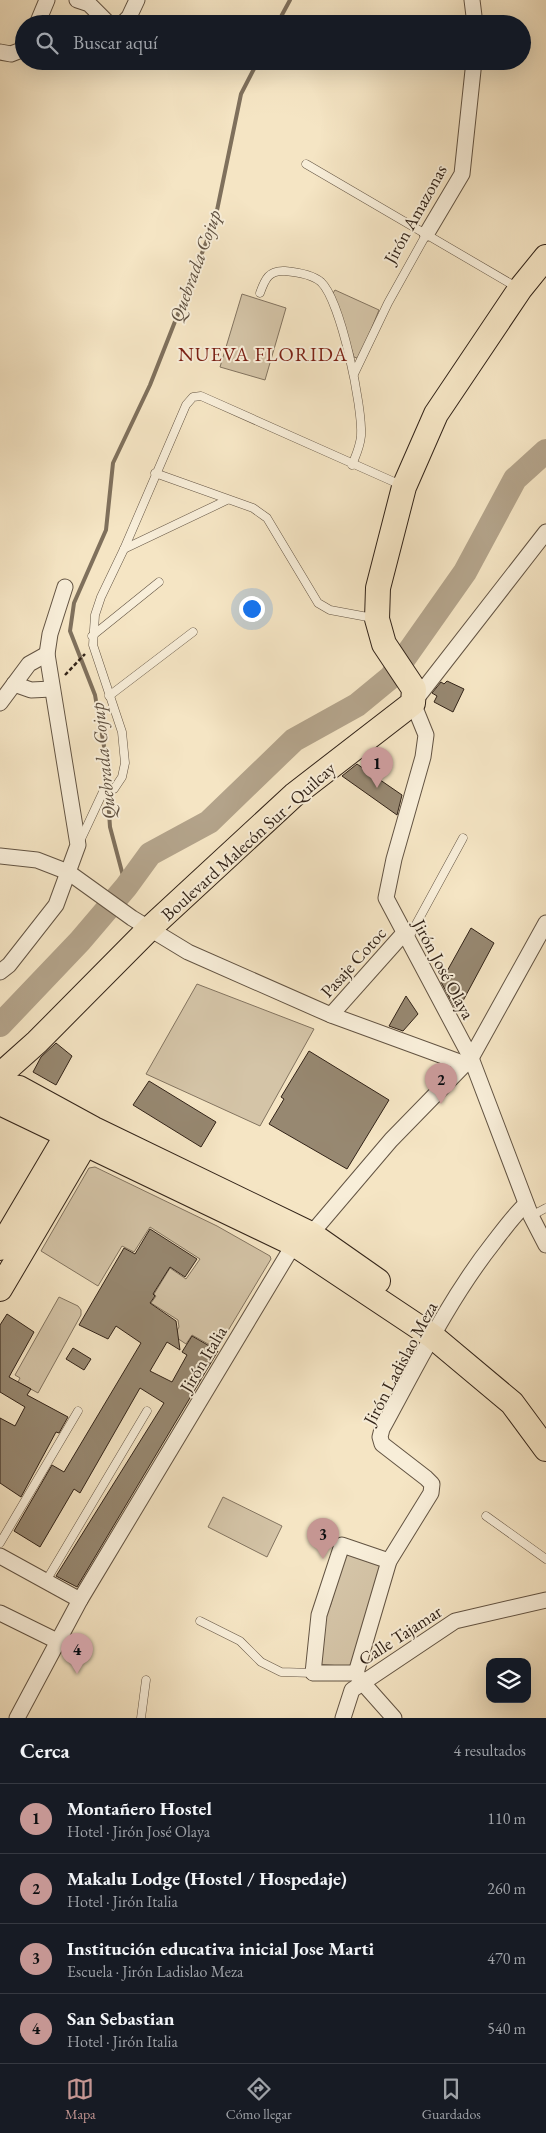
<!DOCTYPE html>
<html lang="es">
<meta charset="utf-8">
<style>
:root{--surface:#171b24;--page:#20242c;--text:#f1f3f6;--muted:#9ea1a6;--line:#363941;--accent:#c59692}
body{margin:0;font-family:"EB Garamond",serif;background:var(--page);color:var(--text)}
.controls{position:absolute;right:15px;bottom:15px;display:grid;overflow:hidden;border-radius:10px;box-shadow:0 5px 20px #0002}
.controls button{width:45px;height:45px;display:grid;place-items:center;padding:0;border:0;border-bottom:1px solid var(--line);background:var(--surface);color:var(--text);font:25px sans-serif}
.you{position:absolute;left:251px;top:608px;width:18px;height:18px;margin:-12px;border:4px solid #fff;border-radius:50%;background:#1a73e8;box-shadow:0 0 0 8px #1a73e833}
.badge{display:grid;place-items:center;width:32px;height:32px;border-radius:50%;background:var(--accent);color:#111;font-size:16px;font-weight:700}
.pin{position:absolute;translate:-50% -41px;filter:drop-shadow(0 1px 2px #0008)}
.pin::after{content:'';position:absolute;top:26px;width:18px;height:15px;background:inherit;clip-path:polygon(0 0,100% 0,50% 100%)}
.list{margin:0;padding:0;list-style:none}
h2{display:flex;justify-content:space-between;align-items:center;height:65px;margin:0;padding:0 20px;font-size:21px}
h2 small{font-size:16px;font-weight:400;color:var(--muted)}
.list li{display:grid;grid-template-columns:32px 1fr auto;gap:15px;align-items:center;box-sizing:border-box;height:70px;padding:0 20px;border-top:1px solid var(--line)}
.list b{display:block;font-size:19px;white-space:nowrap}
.list p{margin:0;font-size:16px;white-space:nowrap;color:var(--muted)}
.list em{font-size:16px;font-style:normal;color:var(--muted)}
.icon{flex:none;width:28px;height:28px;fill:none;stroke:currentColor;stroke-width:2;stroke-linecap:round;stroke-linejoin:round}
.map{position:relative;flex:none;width:546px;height:1718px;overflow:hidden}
.search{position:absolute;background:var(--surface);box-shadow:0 5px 20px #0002;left:15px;right:15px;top:15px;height:55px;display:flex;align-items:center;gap:12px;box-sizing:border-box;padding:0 18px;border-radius:28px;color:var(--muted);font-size:19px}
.sheet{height:345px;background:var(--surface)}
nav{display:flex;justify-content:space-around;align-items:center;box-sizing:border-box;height:70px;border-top:1px solid var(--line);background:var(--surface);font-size:14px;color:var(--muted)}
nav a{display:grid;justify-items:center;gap:2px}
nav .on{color:var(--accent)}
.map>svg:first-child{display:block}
.green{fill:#d4c4a7;stroke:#837460}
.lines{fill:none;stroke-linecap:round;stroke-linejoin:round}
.stream{stroke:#7f705c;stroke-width:4}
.river{stroke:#b3a38a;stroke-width:24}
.building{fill:#978871;stroke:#322318}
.service-casing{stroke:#635443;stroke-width:9}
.minor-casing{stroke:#635443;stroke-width:17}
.primary-casing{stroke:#322318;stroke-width:26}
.path{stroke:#322318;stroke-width:2.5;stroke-dasharray:4 2.5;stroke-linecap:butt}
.service{stroke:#f8eed9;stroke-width:8}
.minor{stroke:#f8eed9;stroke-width:15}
.primary{stroke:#f5e5c4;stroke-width:24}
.labels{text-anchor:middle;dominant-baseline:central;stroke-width:4;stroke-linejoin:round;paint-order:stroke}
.street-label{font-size:18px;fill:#322318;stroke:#f8eed9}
.water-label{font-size:19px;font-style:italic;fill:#5f5040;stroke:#f8eed9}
.quarter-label{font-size:20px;letter-spacing:1px;fill:#7a1f14;stroke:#f8eed9}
</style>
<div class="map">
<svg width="546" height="1718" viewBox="0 0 546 1718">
<rect width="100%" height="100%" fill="#f5e5c4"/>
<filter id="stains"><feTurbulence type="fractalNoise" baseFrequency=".004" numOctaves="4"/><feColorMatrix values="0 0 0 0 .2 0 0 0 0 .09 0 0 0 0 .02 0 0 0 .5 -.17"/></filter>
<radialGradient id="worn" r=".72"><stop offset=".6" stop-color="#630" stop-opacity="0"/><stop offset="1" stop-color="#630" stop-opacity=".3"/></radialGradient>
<g class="green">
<path d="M335,290L379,310L360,357L357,358L354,357L333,293Z"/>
<path d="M242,294L286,308L265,380L220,367Z"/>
<path d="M197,984L314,1029L260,1126L146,1074Z"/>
<path d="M95,1167L217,1226L270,1256L271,1259L217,1349L192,1335L186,1344L174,1336L179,1327L178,1320L151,1303L156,1296L154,1294L170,1268L186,1279L200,1259L150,1227L134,1252L122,1246L98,1286L41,1251L89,1168Z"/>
<path d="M59,1297L78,1306L81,1310V1315L38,1393L18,1382L20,1378L15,1375Z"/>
<path d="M223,1497L282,1526L267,1557L208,1527Z"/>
<path d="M346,1552L382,1562L351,1667L318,1664L325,1606L330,1607Z"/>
</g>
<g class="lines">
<g class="stream">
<path d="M277,24L290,0"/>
<path d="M126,887L110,827L105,752L95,695L70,631L74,603L106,530L113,463L150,385L215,220L241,94L258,61"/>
</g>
<path class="river" d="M0,1025L80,941L126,887L150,854L209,822L294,740L357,705L391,677L465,572L515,479L546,451"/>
</g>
<g class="building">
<path d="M447,681L464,689L453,712L434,702L437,696L432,693L441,682L444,684Z"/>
<path d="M357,764L402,795L397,815L342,776Z"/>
<path d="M471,928L494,943L457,1012L441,982Z"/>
<path d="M406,996L418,1014L403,1031L389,1026Z"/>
<path d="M56,1043L72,1056L56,1085L33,1072L41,1057Z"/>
<path d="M309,1051L389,1100L347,1169L269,1124L284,1099L281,1097Z"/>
<path d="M149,1081L216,1122L201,1147L133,1105Z"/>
<path d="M150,1229L197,1259L185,1277L170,1267L153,1294L155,1296L150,1303L176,1321L180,1350L167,1342L150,1371L172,1382L187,1355L182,1352L192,1336L218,1351L77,1587L56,1576L164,1403L140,1388L80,1493L74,1489L40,1547L14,1531L52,1465L64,1472L141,1343L116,1326L108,1339L79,1325L124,1248L135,1254Z"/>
<path d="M7,1314L34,1332L9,1377L31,1389L27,1395L68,1417L59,1433L56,1432L21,1497L0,1483V1418L15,1426L25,1407L0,1392V1325Z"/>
<path d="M73,1348L91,1359L84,1370L66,1359Z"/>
</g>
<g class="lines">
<g class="service-casing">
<g id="service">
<path d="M306,164L518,288"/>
<path d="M260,293C265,279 269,270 285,271C296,272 313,275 321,282C341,301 363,408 361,436C360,447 356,455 352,465"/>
<path d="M354,374L388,303L427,233"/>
<path d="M155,473L253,508L267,518L318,603L330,610L373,618"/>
<path d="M124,549L227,500"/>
<path d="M92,636L159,582"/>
<path d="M109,696L193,632"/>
<path d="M80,841L103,792L114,789L122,777L125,763L122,732L93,645L95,615L101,597L124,549L186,405L193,397L201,396L401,485"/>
<path d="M408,939L463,838"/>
<path d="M531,1216L546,1208"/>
<path d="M486,1516L546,1559"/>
<path d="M0,1543L78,1411"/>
<path d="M46,1581L147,1411"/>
<path d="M200,1621L240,1641L261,1662L281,1672L313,1673"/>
<path d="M141,1718L146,1680"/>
</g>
</g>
<g class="minor-casing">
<g id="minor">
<path d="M77,0L89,4L109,24"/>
<path d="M472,0L475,24"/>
<path d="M37,24L47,0"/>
<path d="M122,24L129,17L137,0"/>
<path d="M0,52L11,54L24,49"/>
<path d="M427,233L462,174L474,61"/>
<path d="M546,532L413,703L426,735L423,757L394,859L386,898L471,1058L531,1216L546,1245"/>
<path d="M14,684L31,690L52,689"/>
<path d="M0,703L29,664L47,654"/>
<path d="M0,856L37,860L68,872L132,918L188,952L331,1015L465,1064"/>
<path d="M0,972L9,965L56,905L78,845L47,654L50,634L65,587"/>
<path d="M331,1015L404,933"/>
<path d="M0,1556L80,1600"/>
<path d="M389,1561L342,1545L319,1615L313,1673H356L362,1682L394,1718"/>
<path d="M0,1613L57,1641"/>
<path d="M356,1673L389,1561L431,1493L432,1484L426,1478L382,1444L380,1437L382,1429C417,1365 449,1299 494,1242C504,1229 514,1215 526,1204"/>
<path d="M17,1718L80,1600L294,1244L311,1234L391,1140L471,1058L546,923"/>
<path d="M343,1718L352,1690L455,1621L546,1600"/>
</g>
</g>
<g class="primary-casing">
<g id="primary">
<path d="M0,1075L37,1042L149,929L294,795L413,703L414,689L384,644L377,619L378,588L404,487L436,414L520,289L546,257"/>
<path d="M0,1086L19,1088L94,1129L311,1234L378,1281"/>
<path d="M0,1103L294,1244L432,1336L512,1403L546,1449"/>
<path d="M0,1248L75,1121"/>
<path d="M0,1289L93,1131"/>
</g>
</g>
<path class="path" d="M65,675L85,654"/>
<use href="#service" class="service"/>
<use href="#minor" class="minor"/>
<use href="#primary" class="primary"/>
</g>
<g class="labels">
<g class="street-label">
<text transform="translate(415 214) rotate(-61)">Jirón Amazonas</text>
<text transform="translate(248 841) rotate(-42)">Boulevard Malecón Sur - Quilcay</text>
<text transform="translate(353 962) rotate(-48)">Pasaje Cotoc</text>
<text transform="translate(444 969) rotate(62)">Jirón José Olaya</text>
<text transform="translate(203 1359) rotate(-59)">Jirón Italia</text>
<text transform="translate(400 1363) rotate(-62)">Jirón Ladislao Meza</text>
<text transform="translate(400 1635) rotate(-33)">Calle Tajamar</text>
</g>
<g class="water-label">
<text transform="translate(195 266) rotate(-70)">Quebrada Cojup</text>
<text transform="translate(103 761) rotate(-96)">Quebrada Cojup</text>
</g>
<g class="quarter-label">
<text x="263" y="354">NUEVA FLORIDA</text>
</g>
</g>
<rect width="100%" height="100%" filter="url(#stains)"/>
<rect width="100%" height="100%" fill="url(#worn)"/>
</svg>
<div class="controls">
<button><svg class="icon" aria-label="layers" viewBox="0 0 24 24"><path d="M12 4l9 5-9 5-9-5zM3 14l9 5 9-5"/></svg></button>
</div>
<div class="you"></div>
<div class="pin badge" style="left:377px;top:788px">1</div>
<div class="pin badge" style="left:441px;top:1104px">2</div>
<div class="pin badge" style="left:323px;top:1559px">3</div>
<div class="pin badge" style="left:77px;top:1674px">4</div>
<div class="search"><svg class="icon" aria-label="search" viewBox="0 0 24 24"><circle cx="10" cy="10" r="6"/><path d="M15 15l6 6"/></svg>Buscar aquí</div>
</div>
<section class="sheet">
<h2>Cerca<small>4 resultados</small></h2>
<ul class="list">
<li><span class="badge">1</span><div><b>Montañero Hostel</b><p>Hotel · Jirón José Olaya</p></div><em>110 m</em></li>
<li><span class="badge">2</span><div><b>Makalu Lodge (Hostel / Hospedaje)</b><p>Hotel · Jirón Italia</p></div><em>260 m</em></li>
<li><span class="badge">3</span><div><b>Institución educativa inicial Jose Marti</b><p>Escuela · Jirón Ladislao Meza</p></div><em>470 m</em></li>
<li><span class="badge">4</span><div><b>San Sebastian</b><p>Hotel · Jirón Italia</p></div><em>540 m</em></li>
</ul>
</section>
<nav>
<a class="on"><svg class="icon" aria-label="map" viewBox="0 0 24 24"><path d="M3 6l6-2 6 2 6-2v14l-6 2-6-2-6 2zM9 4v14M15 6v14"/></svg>Mapa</a>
<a><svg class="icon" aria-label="directions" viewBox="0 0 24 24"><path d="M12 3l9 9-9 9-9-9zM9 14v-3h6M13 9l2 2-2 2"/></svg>Cómo llegar</a>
<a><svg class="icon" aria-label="saved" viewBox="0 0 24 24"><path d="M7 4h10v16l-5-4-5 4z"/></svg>Guardados</a>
</nav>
